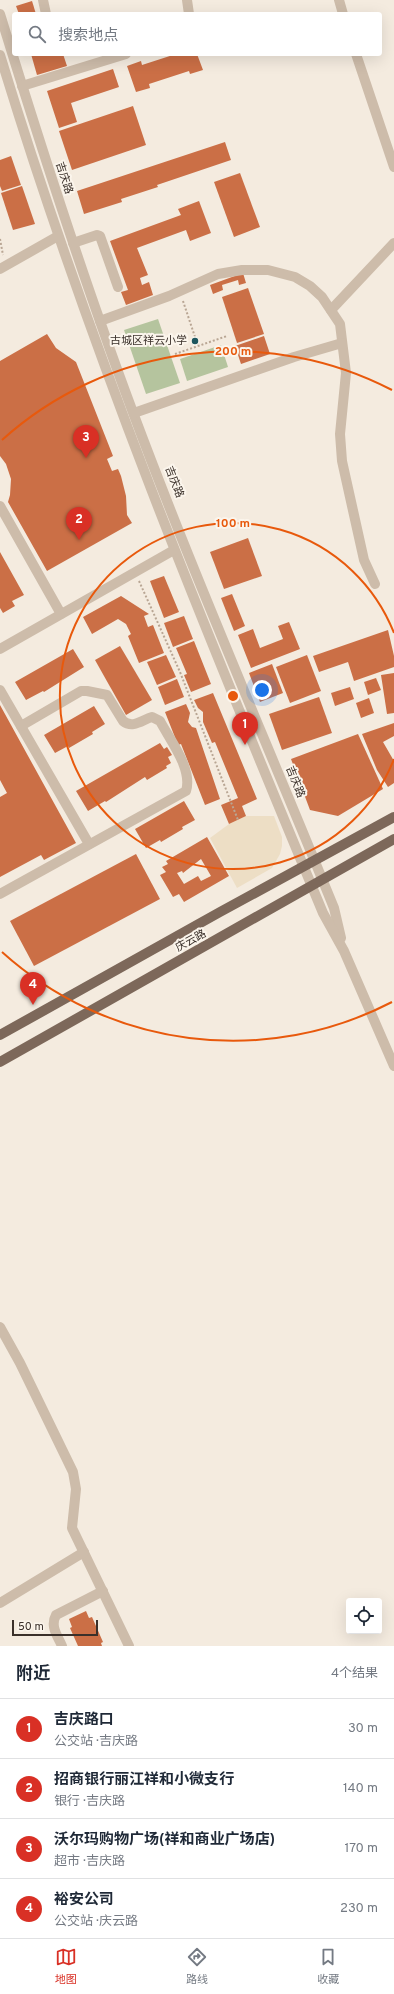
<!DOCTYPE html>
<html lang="zh">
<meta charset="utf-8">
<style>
:root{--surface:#fff;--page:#f6f6f7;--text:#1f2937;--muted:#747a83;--line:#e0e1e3;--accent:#d93025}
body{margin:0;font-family:Overpass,"Noto Sans SC",sans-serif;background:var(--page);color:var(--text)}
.controls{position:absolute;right:12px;bottom:12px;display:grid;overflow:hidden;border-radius:4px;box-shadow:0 4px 16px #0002}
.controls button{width:36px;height:36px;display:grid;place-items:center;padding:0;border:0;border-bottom:1px solid var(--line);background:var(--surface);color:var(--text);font:20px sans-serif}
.scale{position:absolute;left:12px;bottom:10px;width:86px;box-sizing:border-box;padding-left:4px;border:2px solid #3a302a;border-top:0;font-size:11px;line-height:14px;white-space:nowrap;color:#3a302a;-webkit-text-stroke:3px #fbf5ec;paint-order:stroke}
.you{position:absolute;left:262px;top:690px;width:14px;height:14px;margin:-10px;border:3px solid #fff;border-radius:50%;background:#1a73e8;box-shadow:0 0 0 6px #1a73e833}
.badge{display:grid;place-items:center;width:26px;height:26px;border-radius:50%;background:var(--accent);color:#fff;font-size:13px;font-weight:700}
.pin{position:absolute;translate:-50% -33px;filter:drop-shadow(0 1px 2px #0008)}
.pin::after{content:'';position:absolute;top:21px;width:14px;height:12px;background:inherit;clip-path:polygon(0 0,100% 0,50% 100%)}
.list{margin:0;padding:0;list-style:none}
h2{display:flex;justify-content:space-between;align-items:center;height:52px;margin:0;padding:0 16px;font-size:17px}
h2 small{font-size:13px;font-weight:400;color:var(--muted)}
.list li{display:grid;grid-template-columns:26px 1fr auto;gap:12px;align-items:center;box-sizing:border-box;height:60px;padding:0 16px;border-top:1px solid var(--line)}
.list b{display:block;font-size:15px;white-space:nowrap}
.list p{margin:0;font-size:13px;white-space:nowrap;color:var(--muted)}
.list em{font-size:13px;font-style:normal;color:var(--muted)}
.icon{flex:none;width:22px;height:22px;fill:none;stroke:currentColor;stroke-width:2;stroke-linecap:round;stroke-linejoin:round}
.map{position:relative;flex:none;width:394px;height:1646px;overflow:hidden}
.search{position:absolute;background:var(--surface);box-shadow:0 4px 16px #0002;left:12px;right:12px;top:12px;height:44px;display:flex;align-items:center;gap:10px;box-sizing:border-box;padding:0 14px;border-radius:4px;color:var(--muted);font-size:15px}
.sheet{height:292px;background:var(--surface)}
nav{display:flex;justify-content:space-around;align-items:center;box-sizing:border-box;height:56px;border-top:1px solid var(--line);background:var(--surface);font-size:11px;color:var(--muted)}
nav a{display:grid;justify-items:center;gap:2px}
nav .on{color:var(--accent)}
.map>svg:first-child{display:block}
.green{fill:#b5c49e}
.plaza{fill:#eddec5}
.building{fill:#cb6f46;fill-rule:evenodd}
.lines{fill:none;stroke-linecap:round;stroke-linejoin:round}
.path{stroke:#b9a694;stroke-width:2;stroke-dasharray:2 2;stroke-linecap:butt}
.minor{stroke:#cdbcaa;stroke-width:10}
.major{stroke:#7d685a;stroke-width:10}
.ring{fill:none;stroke:#e8590c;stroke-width:2}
.poi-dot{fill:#1d565e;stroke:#fbf5ec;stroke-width:1.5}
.labels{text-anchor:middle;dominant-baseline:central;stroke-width:4;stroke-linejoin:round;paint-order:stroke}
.street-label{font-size:11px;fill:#3a302a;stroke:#fbf5ec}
.poi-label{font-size:11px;fill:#3a302a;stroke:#fbf5ec;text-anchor:end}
.centre{fill:#e8590c;stroke:#fbf5ec;stroke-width:2}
.ring-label{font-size:12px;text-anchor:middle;font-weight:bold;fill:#e8590c;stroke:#fbf5ec;stroke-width:4;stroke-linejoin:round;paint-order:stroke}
</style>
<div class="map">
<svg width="394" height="1646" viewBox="0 0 394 1646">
<rect width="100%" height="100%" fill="#f4ebdf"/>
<g class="green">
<path d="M158,319L180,383L146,394L124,330Z"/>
<path d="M221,345L228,367L187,381L180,359Z"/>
</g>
<path class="plaza" d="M246,816H274L282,837V846L280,854L272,868L237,888L210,838L229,824Z"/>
<g class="building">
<path d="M32,1L36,14H19L16,6Z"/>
<path d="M31,54H63L67,66L37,75Z"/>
<path d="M176,54H197L203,70L190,74L189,71L149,84L150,88L136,92L127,66L141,61L142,65Z"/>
<path d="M113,69L119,87L71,103L77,122L59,128L47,91Z"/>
<path d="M133,106L146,145L72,170L59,131Z"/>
<path d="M225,142L231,160L157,185L158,187L121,199L122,202L84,214L77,191Z"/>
<path d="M11,156L21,185L2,191L0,186V160Z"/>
<path d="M240,173L260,227L234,237L214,182Z"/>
<path d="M22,186L35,224L13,230L1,193Z"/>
<path d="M199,201L211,233L190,241L186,230L137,248L148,275L140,278L142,285L149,282L153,295L126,305L121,292L128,290L110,241L181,215L178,209Z"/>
<path d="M243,273L246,283L239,285L238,280L222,285L223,290L213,294L210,285Z"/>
<path d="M248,288L264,334L237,343L222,297Z"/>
<path d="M47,334L56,348L76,362L113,456L107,459L112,471L118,469L121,476L126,496L127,515L132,523L47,571L8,502L10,495L11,479L6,464L0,456V361Z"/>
<path d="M264,336L270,354L241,364L235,346Z"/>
<path d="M248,538L262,576L224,589L210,552Z"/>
<path d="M0,552L24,595L12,601L15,606L3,613L0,608Z"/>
<path d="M164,576L179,612L164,618L150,581Z"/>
<path d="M232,594L245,626L234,631L221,598Z"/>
<path d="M121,596L149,614L144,616L148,627L153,625L164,653L139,663L128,636L131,634L126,624L118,619L92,634L83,617Z"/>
<path d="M184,616L193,639L173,647L164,623Z"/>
<path d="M289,622L300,649L251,668L238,635L253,629L260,648L283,639L278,626Z"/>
<path d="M388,630L394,656V667L354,681L348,662L319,672L313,656Z"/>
<path d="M194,641L211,684L191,692L184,675L187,674L176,648Z"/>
<path d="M120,646L152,700L126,715L95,660Z"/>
<path d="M73,649L84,667L44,692L43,691L26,700L15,682Z"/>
<path d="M166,655L176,677L157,685L147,662Z"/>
<path d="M307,655L321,691L290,703L276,667Z"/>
<path d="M272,664L283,693L260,702L249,673Z"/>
<path d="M394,673V713L387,714L381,675Z"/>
<path d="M376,678L381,690L368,695L364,682Z"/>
<path d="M177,679L184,697L165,705L158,687Z"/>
<path d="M350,687L354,699L335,706L331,693Z"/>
<path d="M213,693L257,799L242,806L246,816L229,824L221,805L238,798L215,742L212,743L203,722V712L198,708L194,700Z"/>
<path d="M319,697L332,733L282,750L269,714Z"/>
<path d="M369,698L374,713L361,718L356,703Z"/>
<path d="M186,704L190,713L188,722L192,727L196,728L220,799L205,805L181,744L178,745L165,712Z"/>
<path d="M0,705L76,843L44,860L41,855L0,877V797L7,793L0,780Z"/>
<path d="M94,706L105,724L92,732L93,734L69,748L68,746L55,753L44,735Z"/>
<path d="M394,723V736L383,742L394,761V783L388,787L377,770L362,734Z"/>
<path d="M358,734L383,789L338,816L310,810L291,759Z"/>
<path d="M160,743L164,749L167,747L172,755L168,757L171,763L166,766L167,768L147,780L145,777L106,802L105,801L88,811L76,791Z"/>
<path d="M184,801L195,820L182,827L183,829L161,842L160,840L146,848L135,829Z"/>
<path d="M207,837L229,876L184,902L179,894L173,897L160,875L166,872L162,867L168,864L166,861ZM201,859L211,876L201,881L198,876L184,884L177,873L182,871L183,873Z"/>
<path d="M136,854L160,899L34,966L10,921Z"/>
<path d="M86,1611L89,1618L92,1617L103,1642L101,1643L102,1646H78L70,1628L72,1627L69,1619Z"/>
</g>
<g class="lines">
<g class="path">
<path d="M0,239L3,255"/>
<path d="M183,301L198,346"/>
<path d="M175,354L227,336"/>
<path d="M139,581L180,672L238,820"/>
</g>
<g class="minor">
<path d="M43,0L46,14"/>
<path d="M187,0L189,14"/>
<path d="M339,0L343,14"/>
<path d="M0,14C32,118 65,222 101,324C170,522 255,714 334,908L341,938"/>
<path d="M356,54L394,167"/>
<path d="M0,55C89,348 205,630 323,913L344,951L394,1066"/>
<path d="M22,86L126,54"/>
<path d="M73,243L97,235L100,236L118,287"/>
<path d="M0,269L58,236"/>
<path d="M331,310L394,243"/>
<path d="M100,321L169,296L218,274L242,270H268L295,277L310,286L322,297L340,324L346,373L340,434L342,461L364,560L375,584"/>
<path d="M134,413L294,357L342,343"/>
<path d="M0,506L61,614"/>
<path d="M0,649L174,550"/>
<path d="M0,690L89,844"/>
<path d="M0,894L186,791C193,769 170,740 160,721L152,717C142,720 133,729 123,721L107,695L87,691H81L21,726"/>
<path d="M0,1327L20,1363L73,1472L76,1489L72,1528L129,1646"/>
<path d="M0,1603L84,1552"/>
<path d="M62,1646C57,1635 50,1626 56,1615L103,1591"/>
</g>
<g class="major">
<path d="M0,1035L220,912L394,817"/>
<path d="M0,1062L394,839"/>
</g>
</g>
<g class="ring">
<path d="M394 759A173 173 0 1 1 394 633"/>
<path d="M392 1002A345 345 0 0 1 2 952M2 440A345 345 0 0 1 392 390"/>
</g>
<circle class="poi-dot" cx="195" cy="341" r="4"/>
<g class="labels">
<g class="street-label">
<text transform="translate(64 178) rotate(72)">吉庆路</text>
<text transform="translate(174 482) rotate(69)">吉庆路</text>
<text transform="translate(295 782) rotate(68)">吉庆路</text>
<text transform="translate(191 941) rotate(-29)">庆云路</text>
</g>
<g class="poi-label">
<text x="187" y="341">古城区祥云小学</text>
</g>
</g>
<circle cx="233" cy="696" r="6" class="centre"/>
<g class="ring-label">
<text x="233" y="355">200 m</text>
<text x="233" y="527">100 m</text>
</g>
</svg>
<div class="controls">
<button><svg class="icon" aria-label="locate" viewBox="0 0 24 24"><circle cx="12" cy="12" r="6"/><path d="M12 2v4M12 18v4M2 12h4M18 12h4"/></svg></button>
</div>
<div class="scale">50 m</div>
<div class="you"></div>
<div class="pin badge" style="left:245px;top:745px">1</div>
<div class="pin badge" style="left:79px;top:540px">2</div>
<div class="pin badge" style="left:86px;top:458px">3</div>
<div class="pin badge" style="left:33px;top:1005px">4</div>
<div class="search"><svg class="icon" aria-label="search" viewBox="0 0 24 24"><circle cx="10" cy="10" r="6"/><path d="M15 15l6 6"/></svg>搜索地点</div>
</div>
<section class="sheet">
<h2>附近<small>4个结果</small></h2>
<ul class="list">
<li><span class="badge">1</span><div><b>吉庆路口</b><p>公交站 · 吉庆路</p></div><em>30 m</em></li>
<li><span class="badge">2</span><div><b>招商银行丽江祥和小微支行</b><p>银行 · 吉庆路</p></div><em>140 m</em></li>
<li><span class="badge">3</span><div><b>沃尔玛购物广场(祥和商业广场店)</b><p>超市 · 吉庆路</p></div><em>170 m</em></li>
<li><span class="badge">4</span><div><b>裕安公司</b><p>公交站 · 庆云路</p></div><em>230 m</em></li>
</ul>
</section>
<nav>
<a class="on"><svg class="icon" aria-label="map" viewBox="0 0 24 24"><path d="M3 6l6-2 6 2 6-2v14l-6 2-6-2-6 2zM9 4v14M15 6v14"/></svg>地图</a>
<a><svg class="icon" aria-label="directions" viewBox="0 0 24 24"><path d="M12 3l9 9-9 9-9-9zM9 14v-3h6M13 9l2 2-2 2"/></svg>路线</a>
<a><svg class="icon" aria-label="saved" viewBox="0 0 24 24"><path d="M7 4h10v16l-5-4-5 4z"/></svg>收藏</a>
</nav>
